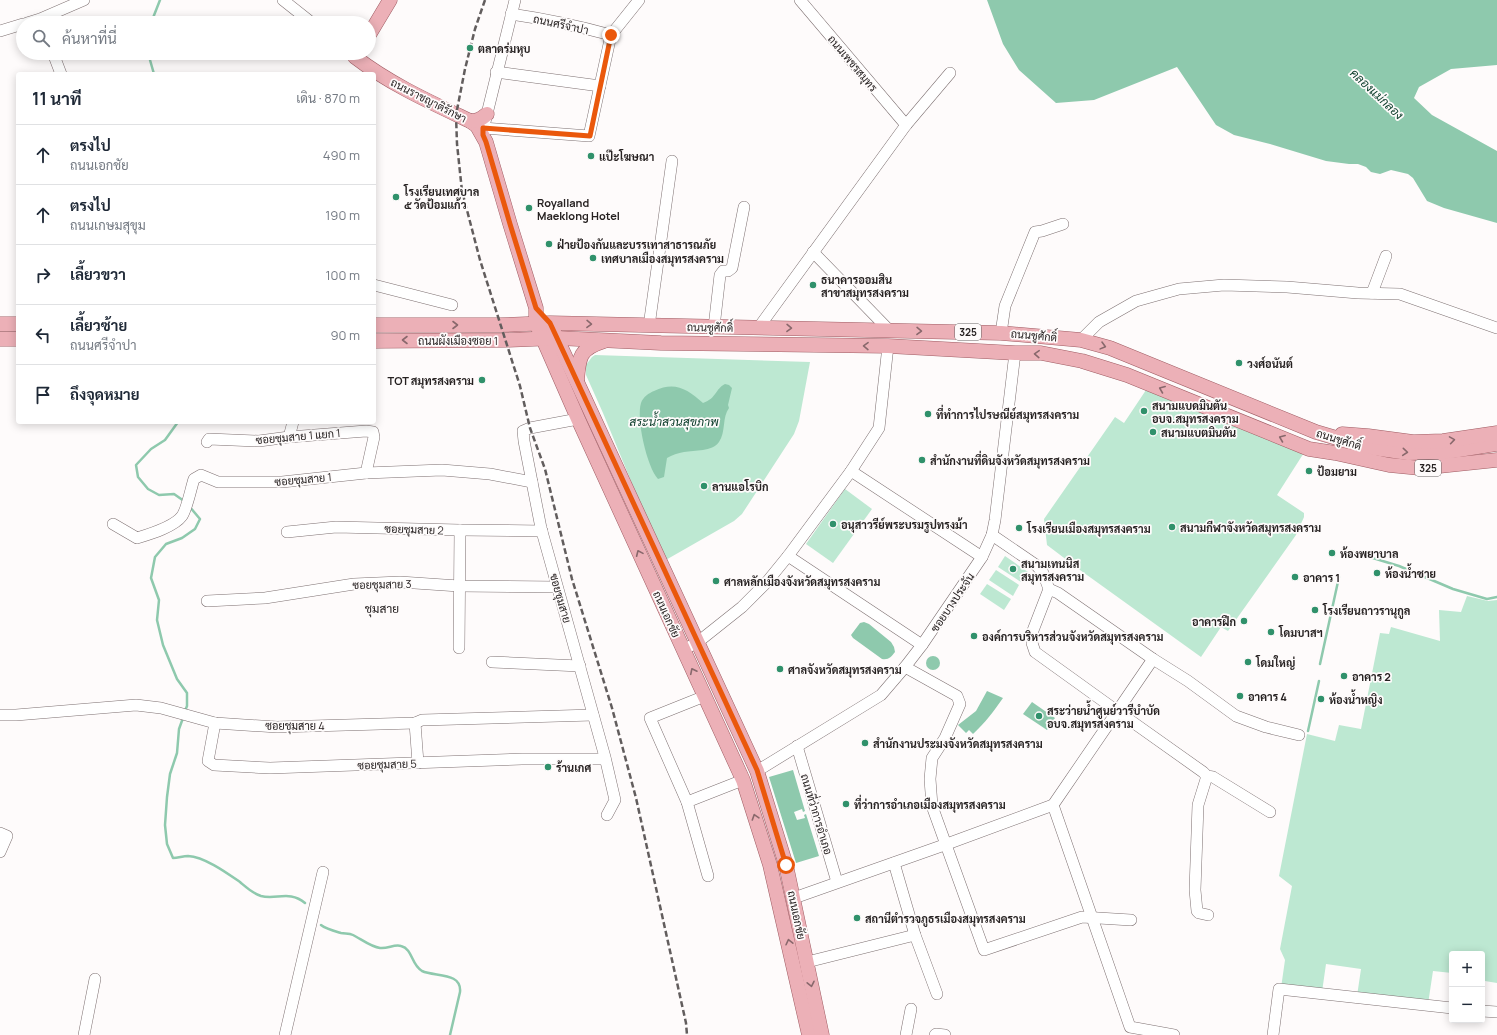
<!DOCTYPE html>
<html lang="th">
<meta charset="utf-8">
<style>
:root{--surface:#fff;--page:#f2f2f3;--text:#1f2937;--muted:#747a83;--line:#e0e1e3}
body{margin:0;font-family:Manrope,Sarabun,sans-serif;background:var(--page);color:var(--text)}
.controls{position:absolute;right:12px;bottom:12px;display:grid;overflow:hidden;border-radius:4px;box-shadow:0 2px 10px #0003}
.controls button{width:36px;height:36px;display:grid;place-items:center;padding:0;border:0;border-bottom:1px solid var(--line);background:var(--surface);color:var(--text);font:20px sans-serif}
.stop{position:absolute;width:12px;height:12px;margin:-9px;border:3px solid #ea580c;border-radius:50%;background:#fff}
.stop.end{background:#ea580c;border-color:#fff;box-shadow:0 1px 4px #0008}
.list{margin:0;padding:0;list-style:none}
h2{display:flex;justify-content:space-between;align-items:center;height:52px;margin:0;padding:0 16px;font-size:17px}
h2 small{font-size:13px;font-weight:400;color:var(--muted)}
.list li{display:grid;grid-template-columns:26px 1fr auto;gap:12px;align-items:center;box-sizing:border-box;height:60px;padding:0 16px;border-top:1px solid var(--line)}
.list b{display:block;font-size:15px;white-space:nowrap}
.list p{margin:0;font-size:13px;white-space:nowrap;color:var(--muted)}
.list em{font-size:13px;font-style:normal;color:var(--muted)}
.icon{flex:none;width:22px;height:22px;fill:none;stroke:currentColor;stroke-width:2;stroke-linecap:round;stroke-linejoin:round}
.map{position:relative;flex:none;width:1497px;height:1035px;overflow:hidden}
.search{position:absolute;background:var(--surface);box-shadow:0 2px 10px #0003;left:16px;top:16px;width:360px;height:44px;display:flex;align-items:center;gap:10px;box-sizing:border-box;padding:0 14px;border-radius:22px;color:var(--muted);font-size:15px}
.panel{position:absolute;background:var(--surface);box-shadow:0 2px 10px #0003;left:16px;top:72px;width:360px;height:352px;border-radius:4px}
.map>svg:first-child{display:block}
.green{fill:#bde8d2}
.water{fill:#8ec9ad}
.lines{fill:none;stroke-linecap:round;stroke-linejoin:round}
.stream{stroke:#8ec9ad;stroke-width:2.5}
.minor-casing{stroke:#7e7172;stroke-width:12}
.major-casing{stroke:#9f5c63;stroke-width:15}
.minor{stroke:#fff;stroke-width:11}
.major{stroke:#ecb0b7;stroke-width:14}
.rail{stroke:#625d5d;stroke-width:2.5;stroke-dasharray:6 3;stroke-linecap:butt}
.oneway{stroke:#89686c}
.route{stroke:#ea580c;stroke-width:5}
.poi-dot{fill:#30916b;stroke:#fefbfb;stroke-width:1.5}
.labels{text-anchor:middle;dominant-baseline:central;stroke-width:3.5;stroke-linejoin:round;paint-order:stroke}
.shield{fill:#fefbfb;stroke:#676262;stroke-width:1}
.shield-label{font-size:10px;font-weight:bold;fill:#262121}
.street-label{font-size:11px;fill:#262121;stroke:#fefbfb}
.poi-label{font-size:11px;font-weight:bold;fill:#262121;stroke:#fefbfb;text-anchor:start}
.water-label{font-size:12px;font-style:italic;fill:#0b3c2a;stroke:#fefbfb}
.neighbourhood-label{font-size:12px;fill:#262121;stroke:#fefbfb}
</style>
<div class="map">
<svg width="1497" height="1035" viewBox="0 0 1497 1035">
<rect width="100%" height="100%" fill="#fefbfb"/>
<g class="green">
<path d="M595,355L810,362L799,421L794,434L742,514L734,521L664,561L603,413L586,375V365L592,357Z"/>
<path d="M1150,384L1307,448L1277,495L1304,513V517L1296,535L1228,631L1221,627L1201,657L1080,570L1047,545L1044,519L1115,417L1124,423Z"/>
<path d="M845,489L872,509L833,563L806,544Z"/>
<path d="M1005,556L1028,572L1021,582L998,567Z"/>
<path d="M996,570L1019,585L1013,596L989,580Z"/>
<path d="M987,584L1011,599L1004,610L980,594Z"/>
<path d="M1467,596L1488,601L1497,600V983L1485,981L1482,1010V954H1452V973L1433,971L1428,1004L1357,996L1361,969L1326,964L1322,992L1281,988L1285,960L1280,949L1292,886L1279,876L1307,734L1335,741L1339,725L1361,729L1380,633L1389,634L1391,627L1440,641L1439,610L1461,612Z"/>
</g>
<g class="water">
<path d="M987,0H1497V65L1451,69L1419,87L1414,98L1432,115L1497,151V223L1444,208L1427,201L1413,178L1408,174L1391,170L1380,174L1371,172L1366,167L1358,164H1349L1326,161L1270,144L1234,135L1216,125L1177,67L1094,100L1056,103L1019,70L1003,44Z"/>
<path d="M725,384L729,385L732,388L728,405L729,408C722,417 726,432 719,442C712,452 695,450 684,452C678,453 672,455 667,458L664,477L658,479C647,467 636,419 641,403C643,397 649,393 654,391C675,381 687,389 703,403C717,398 715,389 725,384Z"/>
<path d="M864,622L869,624L891,642L894,647L895,652C891,657 889,660 882,659L853,638L851,635L860,623Z"/>
<circle cx="933" cy="663" r="7"/>
<path d="M987,691L1003,698C994,711 985,723 973,734L969,730L966,733L958,725L976,711Z"/>
<path d="M1032,702L1055,718L1047,730L1023,714Z"/>
<path d="M793,770L805,811L803,812L802,809L794,812L797,820L805,818L804,815L806,814L819,856L796,863L769,777Z"/>
</g>
<g class="lines">
<g class="stream">
<path d="M151,23L160,0"/>
<path d="M148,53L154,74"/>
<path d="M178,422L165,440L151,449L136,465L138,477L148,489L159,495L174,494L184,501"/>
<path d="M1350,551L1399,566L1453,589L1487,599L1497,597"/>
<path d="M1320,664L1339,577"/>
<path d="M185,711L187,706V693L177,679L163,645L157,620L159,600L151,578L155,557L166,544L182,538L195,529L200,519L189,506"/>
<path d="M183,718L179,729L177,753L170,774L167,797L165,825L167,844L173,858C178,858 183,856 188,856C205,857 227,873 240,882C247,888 252,893 261,896C276,900 290,890 305,903"/>
<path d="M1308,731L1319,681"/>
<path d="M321,925C326,929 334,931 341,933C345,934 349,933 353,935C361,939 371,947 380,948C388,949 394,944 401,946C413,949 411,965 422,971C435,977 462,972 460,992L450,1035"/>
</g>
<g class="minor-casing">
<g id="minor">
<path d="M283,0L312,23"/>
<path d="M800,0L906,125"/>
<path d="M511,14C545,19 578,26 611,35"/>
<path d="M27,23L40,19L84,0"/>
<path d="M0,31L23,24"/>
<path d="M53,53L61,74"/>
<path d="M496,72L600,86"/>
<path d="M485,122L515,0"/>
<path d="M483,128L589,136L611,35L639,0"/>
<path d="M813,252L889,330"/>
<path d="M374,285L452,305"/>
<path d="M1372,293L1386,256"/>
<path d="M649,326L672,161"/>
<path d="M714,327L720,275L723,271H728L732,268L744,207"/>
<path d="M759,327L906,125L950,73"/>
<path d="M1001,333L1005,306L1035,232L1042,231L1063,224"/>
<path d="M1081,340L1099,322L1136,301L1179,289L1224,285L1287,287L1358,293L1400,294L1497,328"/>
<path d="M578,419L530,428L523,431L524,441L541,528L605,757L615,800L607,815"/>
<path d="M289,437L293,422"/>
<path d="M207,442L209,439L259,441L289,437L366,431L373,432L374,437L366,473"/>
<path d="M851,471L982,557"/>
<path d="M113,524L137,538C150,534 174,527 182,516C187,509 191,488 194,479L201,475L218,482H282L366,473L442,470L490,474L532,482"/>
<path d="M287,532L336,527L460,530L542,531"/>
<path d="M992,535L1036,565L1043,573L1049,589L1032,633V643L1035,652L1117,711L1203,772L1207,776L1213,777L1270,812"/>
<path d="M788,556L922,645"/>
<path d="M1049,589L1058,593L1153,659L1188,681L1236,716L1266,727L1299,735"/>
<path d="M207,601L265,598L354,584L400,582L459,586L557,587"/>
<path d="M459,648L460,530"/>
<path d="M683,650L698,642L742,607L766,583L788,556L851,471L879,428L888,346"/>
<path d="M492,662L580,666"/>
<path d="M905,667L957,696L960,704L945,738L932,758L930,779L932,806L984,950L1082,917L1131,920"/>
<path d="M705,696L650,718L687,802L708,876"/>
<path d="M0,715H16L136,705L161,708L215,723L277,727L415,723L422,720L593,715"/>
<path d="M215,723L208,761L214,765L270,768L522,759H605"/>
<path d="M415,723L418,763"/>
<path d="M797,746L837,882"/>
<path d="M757,771L881,695L905,667L922,645L982,557L992,535L995,520L1015,353"/>
<path d="M1207,776L1198,805L1195,890L1197,911L1199,913L1208,915"/>
<path d="M687,802L743,780"/>
<path d="M1053,805L1130,1027L1174,1035"/>
<path d="M0,833L7,836L0,852"/>
<path d="M894,863L915,935L937,994"/>
<path d="M794,898L947,844L1053,805L1153,659"/>
<path d="M807,962L915,935"/>
<path d="M1482,1011L1497,1012"/>
<path d="M84,1035L95,979"/>
<path d="M285,1035L323,872"/>
<path d="M906,1035L911,1009"/>
<path d="M935,1035L936,1034L945,1035"/>
<path d="M1273,1035L1279,989L1452,1008"/>
</g>
</g>
<g class="major-casing">
<g id="major">
<path d="M369,35L390,0"/>
<path d="M358,53L355,57C390,84 430,102 470,121L477,126L486,142L510,224L536,308V323L578,419L743,780L770,865L809,1035"/>
<path d="M470,121C478,121 481,119 487,114"/>
<path d="M0,324H18"/>
<path d="M374,325H501L550,323L1001,333L1081,340L1110,348L1316,432L1367,447L1408,453L1446,452L1497,444"/>
<path d="M553,330L757,771L786,865L822,1035"/>
<path d="M0,339H18"/>
<path d="M374,341L505,340L557,338L661,343L888,346L1015,353H1041L1082,361L1127,375L1309,449L1335,453L1389,465L1420,468L1497,460"/>
<path d="M577,381C579,357 579,349 604,341"/>
<path d="M1342,434L1368,436L1413,442L1443,441L1497,433"/>
</g>
</g>
<use href="#minor" class="minor"/>
<use href="#major" class="major"/>
<path class="rail" d="M485,0L475,29L465,69L456,115L457,144L462,191L480,260L520,386L530,428L545,469L572,579L612,708L636,798L686,1023L687,1035"/>
</g>
<defs><path id="oneway-chevron" d="M-2-3.5L2.5 0L-2 3.5" fill="none" stroke-width="1.6" stroke-linecap="round" stroke-linejoin="round"/></defs>
<g class="oneway">
<use href="#oneway-chevron" transform="translate(589 324) rotate(1)"/>
<use href="#oneway-chevron" transform="translate(455 325)"/>
<use href="#oneway-chevron" transform="translate(789 328) rotate(1)"/>
<use href="#oneway-chevron" transform="translate(919 331) rotate(1)"/>
<use href="#oneway-chevron" transform="translate(405 340) rotate(180)"/>
<use href="#oneway-chevron" transform="translate(866 346) rotate(-179)"/>
<use href="#oneway-chevron" transform="translate(1103 346) rotate(15)"/>
<use href="#oneway-chevron" transform="translate(1037 354) rotate(-177)"/>
<use href="#oneway-chevron" transform="translate(1162 389) rotate(-158)"/>
<use href="#oneway-chevron" transform="translate(1282 438) rotate(-158)"/>
<use href="#oneway-chevron" transform="translate(1452 440) rotate(-9)"/>
<use href="#oneway-chevron" transform="translate(1405 452) rotate(5)"/>
<use href="#oneway-chevron" transform="translate(639 553) rotate(-114)"/>
<use href="#oneway-chevron" transform="translate(693 671) rotate(-116)"/>
<use href="#oneway-chevron" transform="translate(755 817) rotate(-108)"/>
<use href="#oneway-chevron" transform="translate(789 942) rotate(-103)"/>
<use href="#oneway-chevron" transform="translate(811 984) rotate(78)"/>
</g>
<g class="lines">
<path class="route" d="M611,35L590,136L483,128V135L486,142L510,224L536,308L550,323L557,338L757,770L786,865"/>
</g>
<g class="poi-dot">
<circle cx="470" cy="48" r="4"/>
<circle cx="591" cy="156" r="4"/>
<circle cx="396" cy="197" r="4"/>
<circle cx="529" cy="208" r="4"/>
<circle cx="549" cy="244" r="4"/>
<circle cx="593" cy="258" r="4"/>
<circle cx="813" cy="285" r="4"/>
<circle cx="1239" cy="363" r="4"/>
<circle cx="482" cy="380" r="4"/>
<circle cx="1144" cy="411" r="4"/>
<circle cx="928" cy="414" r="4"/>
<circle cx="1153" cy="432" r="4"/>
<circle cx="922" cy="460" r="4"/>
<circle cx="1309" cy="471" r="4"/>
<circle cx="704" cy="486" r="4"/>
<circle cx="833" cy="524" r="4"/>
<circle cx="1172" cy="527" r="4"/>
<circle cx="1019" cy="528" r="4"/>
<circle cx="1332" cy="553" r="4"/>
<circle cx="1013" cy="569" r="4"/>
<circle cx="1377" cy="573" r="4"/>
<circle cx="1295" cy="577" r="4"/>
<circle cx="716" cy="581" r="4"/>
<circle cx="1315" cy="610" r="4"/>
<circle cx="1244" cy="621" r="4"/>
<circle cx="1271" cy="632" r="4"/>
<circle cx="974" cy="636" r="4"/>
<circle cx="1248" cy="662" r="4"/>
<circle cx="780" cy="669" r="4"/>
<circle cx="1344" cy="676" r="4"/>
<circle cx="1240" cy="696" r="4"/>
<circle cx="1321" cy="699" r="4"/>
<circle cx="1039" cy="716" r="4"/>
<circle cx="865" cy="743" r="4"/>
<circle cx="548" cy="767" r="4"/>
<circle cx="846" cy="804" r="4"/>
<circle cx="857" cy="918" r="4"/>
</g>
<g class="labels">
<g class="shield">
<rect x="955" y="324" width="26" height="16" rx="3"/>
<rect x="1415" y="460" width="26" height="16" rx="3"/>
</g>
<g class="shield-label">
<text x="968" y="332">325</text>
<text x="1428" y="468">325</text>
</g>
<g class="street-label">
<text transform="translate(561 24) rotate(12)">ถนนศรีจำปา</text>
<text transform="translate(853 63) rotate(50)">ถนนเพชรสมุทร</text>
<text transform="translate(429 100) rotate(27)">ถนนราชญาติรักษา</text>
<text transform="translate(710 327) rotate(1)">ถนนชูศักดิ์</text>
<text transform="translate(1034 335) rotate(5)">ถนนชูศักดิ์</text>
<text x="458" y="340">ถนนผังเมืองซอย 1</text>
<text transform="translate(298 436) rotate(-5)">ซอยชุมสาย 1 แยก 1</text>
<text transform="translate(1339 439) rotate(17)">ถนนชูศักดิ์</text>
<text transform="translate(303 479) rotate(-5)">ซอยชุมสาย 1</text>
<text transform="translate(414 529) rotate(2)">ซอยชุมสาย 2</text>
<text transform="translate(382 584) rotate(-1)">ซอยชุมสาย 3</text>
<text transform="translate(561 598) rotate(74)">ซอยชุมสาย</text>
<text transform="translate(952 602) rotate(-56)">ซอยบางประจัน</text>
<text transform="translate(667 614) rotate(66)">ถนนเอกชัย</text>
<text x="295" y="725">ซอยชุมสาย 4</text>
<text transform="translate(387 764) rotate(-2)">ซอยชุมสาย 5</text>
<text transform="translate(817 814) rotate(73)">ถนนที่ว่าการอำเภอ</text>
<text transform="translate(797 915) rotate(78)">ถนนเอกชัย</text>
</g>
<g class="poi-label">
<text x="478" y="48">ตลาดร่มหุบ</text>
<text x="599" y="156">แป๊ะโฆษณา</text>
<text x="404" y="191">โรงเรียนเทศบาล<tspan x="404" dy="13">๕ วัดป้อมแก้ว</tspan></text>
<text x="537" y="202">Royalland<tspan x="537" dy="13">Maeklong Hotel</tspan></text>
<text x="557" y="244">ฝ่ายป้องกันและบรรเทาสาธารณภัย</text>
<text x="601" y="258">เทศบาลเมืองสมุทรสงคราม</text>
<text x="821" y="279">ธนาคารออมสิน<tspan x="821" dy="13">สาขาสมุทรสงคราม</tspan></text>
<text x="1247" y="363">วงศ์อนันต์</text>
<text x="474" y="380" text-anchor="end">TOT สมุทรสงคราม</text>
<text x="1152" y="405">สนามแบดมินตัน<tspan x="1152" dy="13">อบจ.สมุทรสงคราม</tspan></text>
<text x="936" y="414">ที่ทำการไปรษณีย์สมุทรสงคราม</text>
<text x="1161" y="432">สนามแบตมินตัน</text>
<text x="930" y="460">สำนักงานที่ดินจังหวัดสมุทรสงคราม</text>
<text x="1317" y="471">ป้อมยาม</text>
<text x="712" y="486">ลานแอโรบิก</text>
<text x="841" y="524">อนุสาวรีย์พระบรมรูปทรงม้า</text>
<text x="1180" y="527">สนามกีฬาจังหวัดสมุทรสงคราม</text>
<text x="1027" y="528">โรงเรียนเมืองสมุทรสงคราม</text>
<text x="1340" y="553">ห้องพยาบาล</text>
<text x="1021" y="563">สนามเทนนิส<tspan x="1021" dy="13">สมุทรสงคราม</tspan></text>
<text x="1385" y="573">ห้องน้ำชาย</text>
<text x="1303" y="577">อาคาร 1</text>
<text x="724" y="581">ศาลหลักเมืองจังหวัดสมุทรสงคราม</text>
<text x="1323" y="610">โรงเรียนถาวรานุกูล</text>
<text x="1236" y="621" text-anchor="end">อาคารฝึก</text>
<text x="1279" y="632">โดมบาสฯ</text>
<text x="982" y="636">องค์การบริหารส่วนจังหวัดสมุทรสงคราม</text>
<text x="1256" y="662">โดมใหญ่</text>
<text x="788" y="669">ศาลจังหวัดสมุทรสงคราม</text>
<text x="1352" y="676">อาคาร 2</text>
<text x="1248" y="696">อาคาร 4</text>
<text x="1329" y="699">ห้องน้ำหญิง</text>
<text x="1047" y="710">สระว่ายน้ำศูนย์วารีบำบัด<tspan x="1047" dy="13">อบจ.สมุทรสงคราม</tspan></text>
<text x="873" y="743">สำนักงานประมงจังหวัดสมุทรสงคราม</text>
<text x="556" y="767">ร้านเกศ</text>
<text x="854" y="804">ที่ว่าการอำเภอเมืองสมุทรสงคราม</text>
<text x="865" y="918">สถานีตำรวจภูธรเมืองสมุทรสงคราม</text>
</g>
<g class="water-label">
<text transform="translate(1377 94) rotate(43)">คลองแม่กลอง</text>
<text x="674" y="421">สระน้ำสวนสุขภาพ</text>
</g>
<g class="neighbourhood-label">
<text x="382" y="608">ชุมสาย</text>
</g>
</g>
</svg>
<div class="controls">
<button>+</button>
<button>−</button>
</div>
<div class="stop" style="left:786px;top:865px"></div>
<div class="stop end" style="left:611px;top:35px"></div>
<div class="search"><svg class="icon" aria-label="search" viewBox="0 0 24 24"><circle cx="10" cy="10" r="6"/><path d="M15 15l6 6"/></svg>ค้นหาที่นี่</div>
<section class="panel">
<h2>11 นาที<small>เดิน · 870 m</small></h2>
<ul class="list">
<li><svg class="icon" aria-label="ahead" viewBox="0 0 24 24"><path d="M12 20V5M6 11l6-6 6 6"/></svg><div><b>ตรงไป</b><p>ถนนเอกชัย</p></div><em>490 m</em></li>
<li><svg class="icon" aria-label="ahead" viewBox="0 0 24 24"><path d="M12 20V5M6 11l6-6 6 6"/></svg><div><b>ตรงไป</b><p>ถนนเกษมสุขุม</p></div><em>190 m</em></li>
<li><svg class="icon" aria-label="right" viewBox="0 0 24 24"><path d="M7 20v-9h11M14 6l5 5-5 5"/></svg><div><b>เลี้ยวขวา</b></div><em>100 m</em></li>
<li><svg class="icon" aria-label="left" viewBox="0 0 24 24"><path d="M17 20v-9H6M10 6l-5 5 5 5"/></svg><div><b>เลี้ยวซ้าย</b><p>ถนนศรีจำปา</p></div><em>90 m</em></li>
<li><svg class="icon" aria-label="arrive" viewBox="0 0 24 24"><path d="M6 21V4h12l-3 4 3 4H6"/></svg><div><b>ถึงจุดหมาย</b></div></li>
</ul>
</section>
</div>
